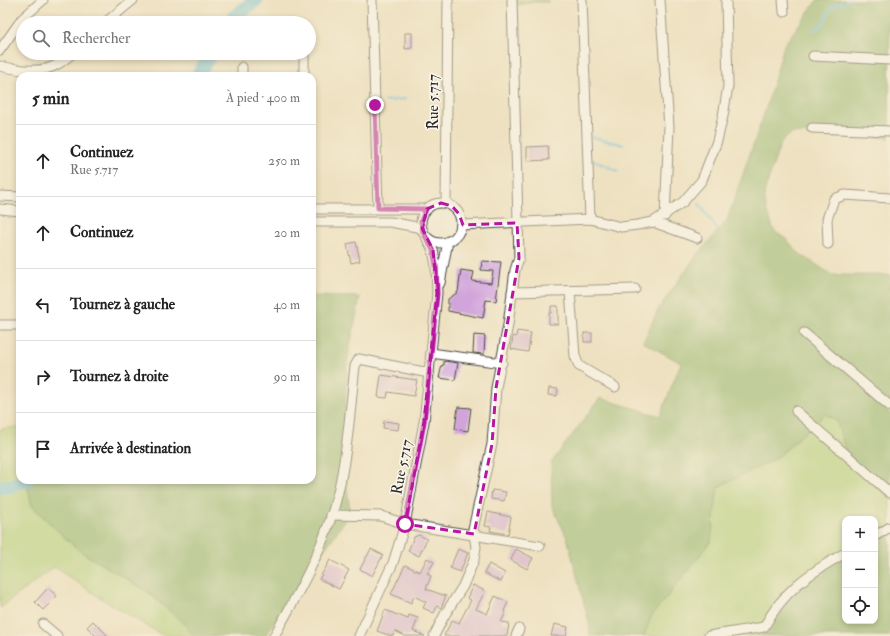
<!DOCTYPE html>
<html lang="fr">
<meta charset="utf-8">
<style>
:root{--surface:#fff;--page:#f2f2f2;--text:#222;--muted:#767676;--line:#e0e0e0}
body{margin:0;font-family:"IM FELL Double Pica",serif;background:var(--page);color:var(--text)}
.controls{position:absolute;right:12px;bottom:12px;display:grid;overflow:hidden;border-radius:8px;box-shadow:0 2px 6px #0003}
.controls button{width:36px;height:36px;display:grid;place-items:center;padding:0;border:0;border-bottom:1px solid var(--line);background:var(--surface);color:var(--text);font:20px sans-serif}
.stop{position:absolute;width:12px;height:12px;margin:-9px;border:3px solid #b5179e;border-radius:50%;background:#fff}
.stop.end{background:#b5179e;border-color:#fff;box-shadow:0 1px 4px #0008}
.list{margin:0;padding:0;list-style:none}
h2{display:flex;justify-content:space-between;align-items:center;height:52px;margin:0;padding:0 16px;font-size:17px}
h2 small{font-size:13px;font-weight:400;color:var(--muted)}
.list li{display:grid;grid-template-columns:26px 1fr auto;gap:12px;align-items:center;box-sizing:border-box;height:72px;padding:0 16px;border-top:1px solid var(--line)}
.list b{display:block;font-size:15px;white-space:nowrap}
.list p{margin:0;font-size:13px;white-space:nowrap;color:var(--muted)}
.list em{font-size:13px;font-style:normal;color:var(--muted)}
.icon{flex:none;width:22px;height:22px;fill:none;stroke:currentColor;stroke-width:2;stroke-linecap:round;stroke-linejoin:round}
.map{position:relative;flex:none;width:890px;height:636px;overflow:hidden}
.search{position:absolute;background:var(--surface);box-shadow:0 2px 6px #0003;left:16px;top:16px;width:300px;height:44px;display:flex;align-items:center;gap:10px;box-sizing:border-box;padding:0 14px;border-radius:22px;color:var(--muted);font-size:15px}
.panel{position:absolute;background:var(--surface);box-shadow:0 2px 6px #0003;left:16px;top:72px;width:300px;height:412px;border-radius:12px}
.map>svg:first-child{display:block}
.green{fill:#aed27b;stroke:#6c7e53}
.forest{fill:#8ab46b;stroke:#5a704b}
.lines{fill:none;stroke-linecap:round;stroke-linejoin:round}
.stream{stroke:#62bfe0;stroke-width:2.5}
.river{stroke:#62bfe0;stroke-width:14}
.building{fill:#d1a4db}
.minor-casing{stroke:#484642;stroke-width:11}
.minor{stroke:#fff;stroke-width:9}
.route{stroke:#b5179e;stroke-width:5}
.marked{fill:none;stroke:#b5179e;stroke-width:3;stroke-dasharray:8 5;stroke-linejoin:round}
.labels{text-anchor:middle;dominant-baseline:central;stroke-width:3;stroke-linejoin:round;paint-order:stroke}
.street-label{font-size:15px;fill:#2b2b2b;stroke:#fbf7ec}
</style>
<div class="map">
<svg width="890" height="636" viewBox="0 0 890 636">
<rect width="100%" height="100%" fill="#fbf7ec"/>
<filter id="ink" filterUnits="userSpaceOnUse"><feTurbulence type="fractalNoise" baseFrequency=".025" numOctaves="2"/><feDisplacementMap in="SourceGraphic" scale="8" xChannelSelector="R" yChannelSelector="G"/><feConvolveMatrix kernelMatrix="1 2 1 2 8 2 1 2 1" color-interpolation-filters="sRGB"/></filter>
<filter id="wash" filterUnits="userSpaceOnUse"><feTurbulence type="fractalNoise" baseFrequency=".012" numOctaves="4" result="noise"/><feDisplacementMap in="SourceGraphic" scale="16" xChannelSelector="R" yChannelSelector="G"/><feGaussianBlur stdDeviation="0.9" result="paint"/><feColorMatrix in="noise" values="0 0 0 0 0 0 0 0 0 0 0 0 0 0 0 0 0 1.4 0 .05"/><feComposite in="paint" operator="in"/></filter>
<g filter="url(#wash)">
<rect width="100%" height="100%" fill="#eee1c1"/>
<g class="green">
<path d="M514,0H548V2H532L517,5Z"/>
<path d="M825,414L837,421L848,460L890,498V528L875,535V519H845V551L781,605L762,636H644L651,617L711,541L718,487L777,458Z"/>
<path d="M20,427V480H26L32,506L78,550L147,591L184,624L193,636H164L107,602L54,567L0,608V429Z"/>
</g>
<g class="forest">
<path d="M817,0H890L889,138L792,133L781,142L764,193L766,208L774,231L786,239L800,254L832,275H890V498L848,460L837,421L825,414L776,458L718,487L711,541L651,617L644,636H590L589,623L567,538L552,506L551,463L600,398L660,416L681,363L643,342L659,308L694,259L727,220L768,102L784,45Z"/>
<path d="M312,296L360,297L347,362L343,448L350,513L265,636H193L184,624L147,591L78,550L32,506L26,480H312Z"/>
<path d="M890,528V636H762L781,605L812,573L845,551V621H875V535Z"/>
</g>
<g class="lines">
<g class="stream">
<path d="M814,30L824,23L830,8L849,0"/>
<path d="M385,101L406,99"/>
<path d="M591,137L624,145"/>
<path d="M590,159L618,171"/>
<path d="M699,204L717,229"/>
</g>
<g class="river">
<path d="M231,23L234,17L256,0"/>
<path d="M197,76L212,53"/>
<path d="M0,487L10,486L27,480"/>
</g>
</g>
<g id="blocks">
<g class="building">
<path d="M405,33H412V48L405,49Z"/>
<path d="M548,146L549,160L527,161V147Z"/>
<path d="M356,242L360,261L351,263L347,244Z"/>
<path d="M482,261L501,262L496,301L486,300L483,318L448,311V299L458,292L461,270L474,272L472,281L491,283L493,271L481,270Z"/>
<path d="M551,306H558V324H549V313H551Z"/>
<path d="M517,331L531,333L528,352L511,349L513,336L516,337Z"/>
<rect x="584" y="333" width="8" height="9"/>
<path d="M474,335L485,336L484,354L473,353Z"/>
<path d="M444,361L458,363L455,380L439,378L442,365H444Z"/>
<path d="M381,375L417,380L414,396L388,392L387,398L378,397Z"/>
<path d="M549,388L558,389L557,396L548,395Z"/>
<path d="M458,407L471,408L468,431L455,429Z"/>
<path d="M384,421L399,423L398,430L383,428Z"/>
<path d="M492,490L506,492L504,501L491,499Z"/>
<path d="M488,512L511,517L508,534L490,531L491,527L485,526Z"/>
<path d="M419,535L427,539L419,556L408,551L414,537Z"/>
<path d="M371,549L383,555L372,576L360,569Z"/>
<path d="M458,549L468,553L460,572L450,568Z"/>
<path d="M516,549L533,558L527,569L511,560Z"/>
<path d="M427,558L434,562L427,574L431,576L426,589L446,596L441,608L437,606L434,613L423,608L426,602L414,596L411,603L391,594L405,565L420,572Z"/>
<path d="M330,560L349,570L339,589L319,579Z"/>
<path d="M489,564L505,573L501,582L484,573Z"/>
<path d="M473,585L485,591L476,609L487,614L495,596L508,602L504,611L506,612L501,622L509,623L507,636H444L452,620L459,623L471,600L467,598Z"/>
<path d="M48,588L57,596L43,610L35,602Z"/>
<path d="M385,610L408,619L409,615L418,618L413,631L425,636H405L395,631L393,636H391L377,631Z"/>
<path d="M93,621L108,636H96L87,627Z"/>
<path d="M554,624L568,627L566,636H551Z"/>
</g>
</g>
</g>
<g filter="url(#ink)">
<use href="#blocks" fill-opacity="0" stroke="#484642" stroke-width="1"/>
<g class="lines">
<g class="minor-casing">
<g id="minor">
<path d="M372,0L378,208"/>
<path d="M582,0L590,219"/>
<path d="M660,0L669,127L665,216"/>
<path d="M783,0L784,12"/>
<path d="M105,23L133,0"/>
<path d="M0,50L22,19L43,0"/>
<path d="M304,53V76"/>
<path d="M813,56L890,60"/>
<path d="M0,66C17,70 42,74 58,64C63,61 68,57 73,53"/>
<path d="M242,67V76"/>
<path d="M812,128L890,131"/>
<path d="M0,196L20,197"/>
<path d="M446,203L448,0"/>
<circle cx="441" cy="223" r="20"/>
<path d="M0,209L20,211"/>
<path d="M312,209H427"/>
<path d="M312,222H390L422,228"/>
<path d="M653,222L697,238"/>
<path d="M461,225L590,219L621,227L637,225L653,222L683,202L702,180L717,141L723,116L728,86L726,0"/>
<path d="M828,244L827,219L834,199L845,195L890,198"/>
<path d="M440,283L448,241"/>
<path d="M570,291L575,356L579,366L615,387"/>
<path d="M512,292L635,289"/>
<path d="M0,325H20"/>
<path d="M804,333L890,406"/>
<path d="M431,353L502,363"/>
<path d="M796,411L890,493"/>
<path d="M331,515L381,516L405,524L540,546"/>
<path d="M875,536L890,527"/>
<path d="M43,624L57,636"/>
<path d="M274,636C298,594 322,551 335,504C347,461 350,410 355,366L359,359L429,373"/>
<path d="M359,636L393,563L405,524L424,422L437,293L436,266L433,250L425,235"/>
<path d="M434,636L444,616L463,586L474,560L476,547L473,529L492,444L496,388L508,325L515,270L519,258L512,0"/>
<path d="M516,636L519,629"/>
<path d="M709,636L764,627C784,590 808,574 845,553"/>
</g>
</g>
<use href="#minor" class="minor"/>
</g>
</g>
<g class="lines" filter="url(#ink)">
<path class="route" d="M375,105L378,208L426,209L421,221L423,232L433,250L436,266L437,294L424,422L405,524"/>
</g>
<path d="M0 0H890V636H0ZM441,203L452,206L459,214L463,225L517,223L519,258L496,388L492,444L474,534L405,524L424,422L437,293L433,250L422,228L427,209Z" fill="#eee1c1" fill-opacity=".55" fill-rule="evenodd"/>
<path class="marked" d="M441,203L452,206L459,214L463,225L517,223L519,258L496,388L492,444L474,534L405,524L424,422L437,293L433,250L422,228L427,209Z"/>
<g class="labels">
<g class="street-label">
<text transform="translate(433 102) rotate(-90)">Rue 5.717</text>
<text transform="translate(402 467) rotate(-79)">Rue 5.717</text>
</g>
</g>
</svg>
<div class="controls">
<button>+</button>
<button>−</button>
<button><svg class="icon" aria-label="locate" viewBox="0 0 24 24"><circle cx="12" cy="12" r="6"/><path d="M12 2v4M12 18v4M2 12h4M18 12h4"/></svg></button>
</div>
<div class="stop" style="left:405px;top:524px"></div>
<div class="stop end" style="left:375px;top:105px"></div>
<div class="search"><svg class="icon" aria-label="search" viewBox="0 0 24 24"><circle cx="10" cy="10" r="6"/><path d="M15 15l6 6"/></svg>Rechercher</div>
<section class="panel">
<h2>5 min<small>À pied · 400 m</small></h2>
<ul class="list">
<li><svg class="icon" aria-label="ahead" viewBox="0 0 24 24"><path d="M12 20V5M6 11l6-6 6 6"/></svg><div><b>Continuez</b><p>Rue 5.717</p></div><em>250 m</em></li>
<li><svg class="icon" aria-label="ahead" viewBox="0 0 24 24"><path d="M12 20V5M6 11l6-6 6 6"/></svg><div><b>Continuez</b></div><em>20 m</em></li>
<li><svg class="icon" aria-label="left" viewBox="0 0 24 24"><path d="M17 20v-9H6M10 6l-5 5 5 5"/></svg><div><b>Tournez à gauche</b></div><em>40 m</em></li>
<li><svg class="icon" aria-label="right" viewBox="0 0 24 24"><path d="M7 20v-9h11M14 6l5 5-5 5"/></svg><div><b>Tournez à droite</b></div><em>90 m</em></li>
<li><svg class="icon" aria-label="arrive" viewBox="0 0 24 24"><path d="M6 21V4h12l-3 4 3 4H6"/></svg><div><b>Arrivée à destination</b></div></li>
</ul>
</section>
</div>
